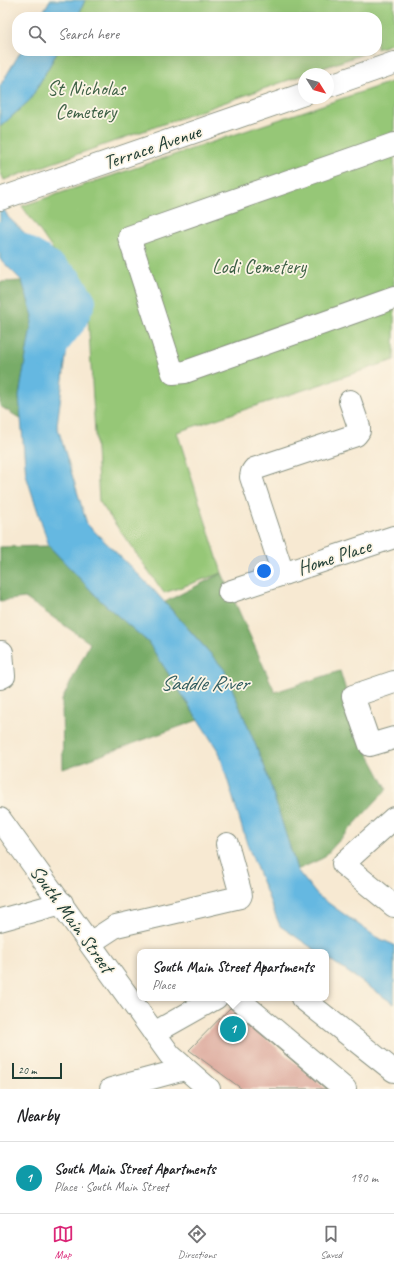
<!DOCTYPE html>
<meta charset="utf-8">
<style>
:root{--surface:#fff;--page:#f6f6f6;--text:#202124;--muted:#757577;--line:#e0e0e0;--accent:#db2777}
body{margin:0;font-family:Caveat,sans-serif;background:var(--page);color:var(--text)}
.compass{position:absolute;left:298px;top:68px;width:36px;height:36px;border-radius:50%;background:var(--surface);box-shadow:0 4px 16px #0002;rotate:127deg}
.scale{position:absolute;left:12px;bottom:10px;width:50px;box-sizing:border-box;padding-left:4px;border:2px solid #1f3d34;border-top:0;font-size:11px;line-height:14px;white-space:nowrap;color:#1f3d34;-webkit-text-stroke:3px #fcf5e5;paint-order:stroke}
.you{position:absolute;left:264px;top:571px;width:14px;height:14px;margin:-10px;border:3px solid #fff;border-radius:50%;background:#1a73e8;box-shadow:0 0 0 6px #1a73e833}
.badge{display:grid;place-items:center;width:26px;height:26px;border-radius:50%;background:var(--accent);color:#fff;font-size:13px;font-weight:700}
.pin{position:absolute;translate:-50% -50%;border:2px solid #fff;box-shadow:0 1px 4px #0006}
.popup{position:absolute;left:137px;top:949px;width:192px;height:52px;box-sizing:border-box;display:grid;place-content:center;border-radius:8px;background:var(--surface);filter:drop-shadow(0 1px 3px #0005);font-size:13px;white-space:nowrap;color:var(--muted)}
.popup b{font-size:15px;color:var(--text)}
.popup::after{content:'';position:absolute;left:50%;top:100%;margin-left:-8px;border:8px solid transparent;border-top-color:var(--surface)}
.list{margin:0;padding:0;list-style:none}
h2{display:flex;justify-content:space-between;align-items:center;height:52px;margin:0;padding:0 16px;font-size:17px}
h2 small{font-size:13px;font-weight:400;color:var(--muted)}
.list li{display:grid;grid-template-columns:26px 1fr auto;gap:12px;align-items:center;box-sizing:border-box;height:72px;padding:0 16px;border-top:1px solid var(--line)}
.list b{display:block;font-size:15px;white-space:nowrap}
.list p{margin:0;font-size:13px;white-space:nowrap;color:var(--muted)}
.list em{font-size:13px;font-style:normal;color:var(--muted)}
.icon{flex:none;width:22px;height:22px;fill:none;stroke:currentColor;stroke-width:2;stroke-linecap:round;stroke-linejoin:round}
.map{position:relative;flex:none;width:394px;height:1089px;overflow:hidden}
.search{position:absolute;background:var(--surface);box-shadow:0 4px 16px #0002;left:12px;right:12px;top:12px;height:44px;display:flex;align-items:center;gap:10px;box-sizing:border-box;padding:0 14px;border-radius:16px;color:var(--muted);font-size:15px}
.sheet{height:124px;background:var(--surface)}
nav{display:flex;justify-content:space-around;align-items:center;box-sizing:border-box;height:56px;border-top:1px solid var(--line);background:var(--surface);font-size:11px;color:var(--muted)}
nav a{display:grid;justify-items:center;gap:2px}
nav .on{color:var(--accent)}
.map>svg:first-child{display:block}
.green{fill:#96c777;stroke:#5a8256}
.forest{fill:#78ac68;stroke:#4c744e}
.water{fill:#65b8e1;stroke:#427a8a}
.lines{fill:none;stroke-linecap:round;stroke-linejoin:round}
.river{stroke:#65b8e1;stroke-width:30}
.building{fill:#ddaa9e}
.minor-casing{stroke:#8b9383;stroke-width:24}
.minor{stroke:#fff;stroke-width:22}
.labels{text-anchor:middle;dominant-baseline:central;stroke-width:3.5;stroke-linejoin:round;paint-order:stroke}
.park-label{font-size:20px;fill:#3d6045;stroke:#fcf5e5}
.street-label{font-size:20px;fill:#1f3d34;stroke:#fcf5e5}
.water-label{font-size:21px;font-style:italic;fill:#305c5f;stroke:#fcf5e5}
</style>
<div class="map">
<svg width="394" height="1089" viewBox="0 0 394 1089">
<rect width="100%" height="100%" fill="#fcf5e5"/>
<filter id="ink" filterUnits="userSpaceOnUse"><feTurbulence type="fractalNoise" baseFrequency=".025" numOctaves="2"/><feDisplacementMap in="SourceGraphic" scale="8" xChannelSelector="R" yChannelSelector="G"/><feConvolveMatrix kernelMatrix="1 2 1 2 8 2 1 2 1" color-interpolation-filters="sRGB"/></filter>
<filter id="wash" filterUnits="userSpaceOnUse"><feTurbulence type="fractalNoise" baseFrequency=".012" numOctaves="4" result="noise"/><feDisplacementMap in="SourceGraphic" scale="16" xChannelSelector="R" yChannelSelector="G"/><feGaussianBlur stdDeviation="0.9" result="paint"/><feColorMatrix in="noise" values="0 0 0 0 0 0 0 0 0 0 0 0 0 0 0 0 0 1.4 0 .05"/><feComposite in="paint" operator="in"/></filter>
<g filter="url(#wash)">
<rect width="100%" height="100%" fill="#f7e9d2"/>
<g class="green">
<path d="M85,0H394V43L377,49V17H78Z"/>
<path d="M58,51H371L4,180L0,171V127L30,100Z"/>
<path d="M394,81V360L177,432L222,573L164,593L99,501L87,298L22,206Z"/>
</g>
<g class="forest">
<path d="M22,281L33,316L19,396L21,419L0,406V282Z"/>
<path d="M49,546L102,602L148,642L198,720L63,769L62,700L90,643L25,598L0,601V547Z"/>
<path d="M222,573L275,692L340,671L361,740L387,789L323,858L297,870L265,768L224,669L165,602Z"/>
</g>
<g class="water">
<path d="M50,0H85L78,17H40Z"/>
<path d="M21,51H58L30,100L0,127V86Z"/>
<path d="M0,202L8,217L37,245L64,279L72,311L57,425L87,524L150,586L224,669L265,768L297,870L317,895L376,937L394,945V1004L326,957V952H318L280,926L247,844L219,752L148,642L102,602L49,546L26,475L19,396L33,316L22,281L0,259Z"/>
</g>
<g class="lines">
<path class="river" d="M0,236L41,260L67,280L81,301L71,322L55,342L50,356"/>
</g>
<g id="blocks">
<path class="building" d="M230,1008L326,1089H242L189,1050Z"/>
</g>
</g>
<g filter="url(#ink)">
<use href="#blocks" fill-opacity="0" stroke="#8b9383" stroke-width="1"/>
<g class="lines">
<g class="minor-casing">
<g id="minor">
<path d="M328,86L394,63"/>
<path d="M394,144L129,237L173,373L185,372L394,298"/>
<path d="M0,199L304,94"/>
<path d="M283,574L251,477L252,472L254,469L356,435L359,431V427L350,401"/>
<path d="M229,592L394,537"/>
<path d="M0,652H2L4,676L0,678"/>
<path d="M394,682L353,696L370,745L394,738"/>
<path d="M394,818L343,864L394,906"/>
<path d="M0,819L170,1055L209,1089"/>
<path d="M0,920L62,903"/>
<path d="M90,943L116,926L240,897L241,895L227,844"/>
<path d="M237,998L345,1089"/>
<path d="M302,998L394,1071"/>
<path d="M154,1033L216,998"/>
<path d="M111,1089L185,1069"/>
</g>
</g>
<use href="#minor" class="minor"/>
</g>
</g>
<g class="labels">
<g class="park-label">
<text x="86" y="88">St Nicholas<tspan x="86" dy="23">Cemetery</tspan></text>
<text x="259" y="266">Lodi Cemetery</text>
</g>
<g class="street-label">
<text transform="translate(152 147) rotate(-19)">Terrace Avenue</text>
<text transform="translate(334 557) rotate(-18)">Home Place</text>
<text transform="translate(72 919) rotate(54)">South Main Street</text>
</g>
<g class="water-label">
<text x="204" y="683">Saddle River</text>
</g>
</g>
</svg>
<svg class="compass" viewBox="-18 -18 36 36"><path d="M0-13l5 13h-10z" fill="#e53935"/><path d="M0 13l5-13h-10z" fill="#757577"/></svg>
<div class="scale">20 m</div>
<div class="you"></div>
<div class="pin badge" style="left:233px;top:1029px;background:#0f9aa8">1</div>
<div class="popup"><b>South Main Street Apartments</b>Place</div>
<div class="search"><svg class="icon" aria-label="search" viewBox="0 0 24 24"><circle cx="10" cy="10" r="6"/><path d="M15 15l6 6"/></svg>Search here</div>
</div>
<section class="sheet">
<h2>Nearby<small></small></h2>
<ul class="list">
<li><span class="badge" style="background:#0f9aa8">1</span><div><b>South Main Street Apartments</b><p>Place · South Main Street</p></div><em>190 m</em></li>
</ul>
</section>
<nav>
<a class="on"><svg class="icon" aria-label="map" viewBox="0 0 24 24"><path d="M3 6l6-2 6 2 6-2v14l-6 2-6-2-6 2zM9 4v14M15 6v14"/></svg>Map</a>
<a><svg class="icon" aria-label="directions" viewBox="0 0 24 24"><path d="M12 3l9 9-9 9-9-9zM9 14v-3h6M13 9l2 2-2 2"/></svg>Directions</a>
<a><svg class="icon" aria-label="saved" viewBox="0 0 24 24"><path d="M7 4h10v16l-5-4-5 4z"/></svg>Saved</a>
</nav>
